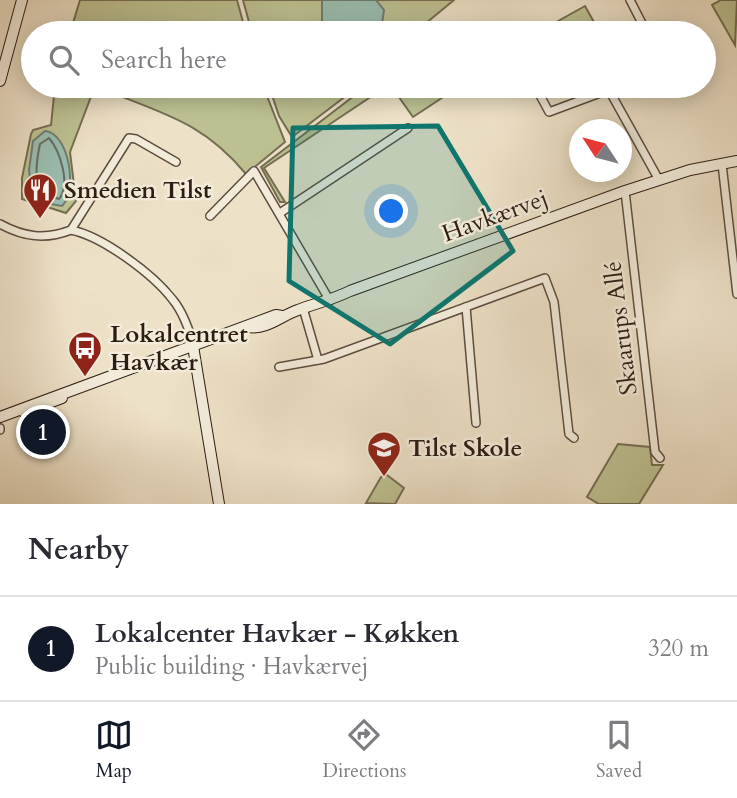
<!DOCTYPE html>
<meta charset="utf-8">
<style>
:root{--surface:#fff;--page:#f2f2f3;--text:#2b2b33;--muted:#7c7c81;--line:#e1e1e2;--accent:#111827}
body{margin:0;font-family:Cardo,serif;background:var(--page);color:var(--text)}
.compass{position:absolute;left:569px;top:119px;width:63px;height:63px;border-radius:50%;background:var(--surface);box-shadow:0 4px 18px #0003;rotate:306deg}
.you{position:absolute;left:392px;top:212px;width:24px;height:24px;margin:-18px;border:5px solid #fff;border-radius:50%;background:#1a73e8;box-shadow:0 0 0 10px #1a73e833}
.badge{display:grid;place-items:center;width:46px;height:46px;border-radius:50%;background:var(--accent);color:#fff;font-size:23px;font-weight:700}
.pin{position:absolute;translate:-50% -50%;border:4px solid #fff;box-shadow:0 2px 7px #0006}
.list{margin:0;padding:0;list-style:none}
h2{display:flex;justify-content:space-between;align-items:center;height:91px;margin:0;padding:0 28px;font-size:30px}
h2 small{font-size:23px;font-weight:400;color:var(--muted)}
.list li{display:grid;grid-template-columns:46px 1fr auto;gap:21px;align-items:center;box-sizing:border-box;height:105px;padding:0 28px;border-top:2px solid var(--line)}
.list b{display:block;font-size:26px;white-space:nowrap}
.list p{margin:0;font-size:23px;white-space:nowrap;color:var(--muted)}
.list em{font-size:23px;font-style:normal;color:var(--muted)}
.icon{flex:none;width:38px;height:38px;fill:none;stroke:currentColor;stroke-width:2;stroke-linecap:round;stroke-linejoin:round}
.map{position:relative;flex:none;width:737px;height:504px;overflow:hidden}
.search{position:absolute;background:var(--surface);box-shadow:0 4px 18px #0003;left:21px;right:21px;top:21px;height:77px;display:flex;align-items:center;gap:18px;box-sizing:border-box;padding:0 24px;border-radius:38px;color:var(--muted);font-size:26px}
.sheet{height:196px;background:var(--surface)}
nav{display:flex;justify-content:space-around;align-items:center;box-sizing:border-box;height:98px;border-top:2px solid var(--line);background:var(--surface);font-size:19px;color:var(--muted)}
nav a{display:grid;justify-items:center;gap:4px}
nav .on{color:var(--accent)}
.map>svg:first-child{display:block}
.green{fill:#bdc192;stroke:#756e52;stroke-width:2}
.water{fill:#9abeb1;stroke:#6e7d72;stroke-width:2}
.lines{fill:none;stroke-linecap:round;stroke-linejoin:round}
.shore{stroke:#646d62;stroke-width:2}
.street-casing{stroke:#5d4d40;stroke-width:10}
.secondary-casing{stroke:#2d1c13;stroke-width:12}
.street{stroke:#f3ecdb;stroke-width:7}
.secondary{stroke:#f3ecdb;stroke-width:10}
.marked{fill:#0f766e;fill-opacity:0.2;stroke:#0f766e;stroke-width:5;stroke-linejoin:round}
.labels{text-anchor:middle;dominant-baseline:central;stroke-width:5;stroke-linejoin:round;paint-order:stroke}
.poi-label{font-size:24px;font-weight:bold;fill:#2d1c13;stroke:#f3ecdb;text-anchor:start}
.street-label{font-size:24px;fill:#2d1c13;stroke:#f3ecdb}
</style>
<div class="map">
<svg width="737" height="504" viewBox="0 0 737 504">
<rect width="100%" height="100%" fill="#ede1c7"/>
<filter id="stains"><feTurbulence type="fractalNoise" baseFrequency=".00286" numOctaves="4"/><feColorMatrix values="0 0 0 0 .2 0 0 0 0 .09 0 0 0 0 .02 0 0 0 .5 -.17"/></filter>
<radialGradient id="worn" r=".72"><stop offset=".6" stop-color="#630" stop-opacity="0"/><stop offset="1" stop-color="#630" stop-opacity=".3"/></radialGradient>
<g class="green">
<path d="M80,0H237L246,33H70Z"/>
<path d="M243,0H454L414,33H252Z"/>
<path d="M721,0H737L735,45L712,5Z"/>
<path d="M585,6L600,33H556L551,25Z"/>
<path d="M55,86H95L70,152L76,201L66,213L22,199V178L31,134L33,130L51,125Z"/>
<path d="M106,86H263L285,142L246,174C206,126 171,116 115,94Z"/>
<path d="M269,86H359L292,137L279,116Z"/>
<path d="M367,86H387L264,168L285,202H280L261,167Z"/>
<path d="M391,86H460L413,117Z"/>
<path d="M618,444L650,447L652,465H663L639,504H599L587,497Z"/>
<path d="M387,475L404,488L395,504L366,503L381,477Z"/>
</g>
<g class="water">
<path d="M322,0H376L384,10L381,31L322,33Z"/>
<path d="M45,131C69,133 78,190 62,206L51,204L31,189L29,170L33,141Z"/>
</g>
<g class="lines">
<path class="shore" d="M49,138C60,151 71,184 59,199C31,191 35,168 40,144Z"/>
<g class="street-casing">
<g id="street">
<path d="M630,0L647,33"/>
<path d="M535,86L549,112L619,86"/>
<path d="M609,90L659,180"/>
<path d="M722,164L737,294"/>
<path d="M625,191L655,452L660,458"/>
<path d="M280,213L408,128"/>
<path d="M210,216L254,171L330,301"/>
<path d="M0,224C24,237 45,240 71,230L129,138L136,139L176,162"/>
<path d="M71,230C102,236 153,274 173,300C182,311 187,325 192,339"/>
<path d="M466,307L476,423"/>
<path d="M303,308L318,360"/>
<path d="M279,367L324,359L545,278L554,302L569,434L574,438"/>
<path d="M0,428V430"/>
</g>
</g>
<g class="secondary-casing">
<g id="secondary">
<path d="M0,81L22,0"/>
<path d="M247,327C268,330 280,316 298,310C316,303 332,300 350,291L625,191L690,170L737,161"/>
<path d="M193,346L219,504"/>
<path d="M24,412L62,398"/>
<path d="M0,417L276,315L282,316"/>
</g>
</g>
<use href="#street" class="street"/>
<use href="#secondary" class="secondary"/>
</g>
<path class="marked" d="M438,126L513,251L390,344L289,281L293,128Z"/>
<defs>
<g id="restaurant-pin" transform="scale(1.75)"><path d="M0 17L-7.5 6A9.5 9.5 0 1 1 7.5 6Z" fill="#8f2418" stroke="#f3ecdb"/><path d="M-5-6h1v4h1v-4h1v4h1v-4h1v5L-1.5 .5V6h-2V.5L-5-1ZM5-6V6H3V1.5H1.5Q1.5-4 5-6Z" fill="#fff"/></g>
<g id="bus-pin" transform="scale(1.75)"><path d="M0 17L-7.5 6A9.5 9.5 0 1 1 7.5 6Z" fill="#8f2418" stroke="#f3ecdb"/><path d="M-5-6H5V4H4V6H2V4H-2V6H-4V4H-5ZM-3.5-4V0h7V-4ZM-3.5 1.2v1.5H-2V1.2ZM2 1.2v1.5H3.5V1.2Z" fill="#fff"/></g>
<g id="school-pin" transform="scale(1.75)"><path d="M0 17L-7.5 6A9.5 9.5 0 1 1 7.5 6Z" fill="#8f2418" stroke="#f3ecdb"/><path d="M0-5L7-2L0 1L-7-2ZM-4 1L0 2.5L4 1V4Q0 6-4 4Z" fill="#fff"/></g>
</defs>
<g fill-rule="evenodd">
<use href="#restaurant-pin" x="40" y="190"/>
<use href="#bus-pin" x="85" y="348"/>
<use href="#school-pin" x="384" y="448"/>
</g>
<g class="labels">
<g class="poi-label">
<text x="64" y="190">Smedien Tilst</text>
<text x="110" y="334">Lokalcentret<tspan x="110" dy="28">Havkær</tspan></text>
<text x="408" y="448">Tilst Skole</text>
</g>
<g class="street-label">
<text transform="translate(495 216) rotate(-20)">Havkærvej</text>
<text transform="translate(621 328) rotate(-97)">Skaarups Allé</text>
</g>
</g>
<rect width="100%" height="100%" filter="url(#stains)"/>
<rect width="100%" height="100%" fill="url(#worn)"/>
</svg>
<svg class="compass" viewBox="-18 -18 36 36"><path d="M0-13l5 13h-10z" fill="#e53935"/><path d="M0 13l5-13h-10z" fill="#7c7c81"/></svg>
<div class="you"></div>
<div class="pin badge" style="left:43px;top:432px">1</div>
<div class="search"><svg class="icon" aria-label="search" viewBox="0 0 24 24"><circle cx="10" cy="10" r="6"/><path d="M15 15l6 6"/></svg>Search here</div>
</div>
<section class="sheet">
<h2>Nearby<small></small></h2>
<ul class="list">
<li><span class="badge">1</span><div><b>Lokalcenter Havkær - Køkken</b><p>Public building · Havkærvej</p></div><em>320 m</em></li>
</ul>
</section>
<nav>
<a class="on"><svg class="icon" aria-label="map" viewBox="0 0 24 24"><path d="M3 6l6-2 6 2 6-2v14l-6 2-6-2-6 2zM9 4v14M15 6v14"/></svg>Map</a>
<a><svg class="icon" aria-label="directions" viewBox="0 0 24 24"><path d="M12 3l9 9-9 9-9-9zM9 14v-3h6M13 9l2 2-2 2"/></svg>Directions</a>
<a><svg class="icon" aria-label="saved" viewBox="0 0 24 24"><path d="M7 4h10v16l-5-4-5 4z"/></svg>Saved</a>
</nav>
